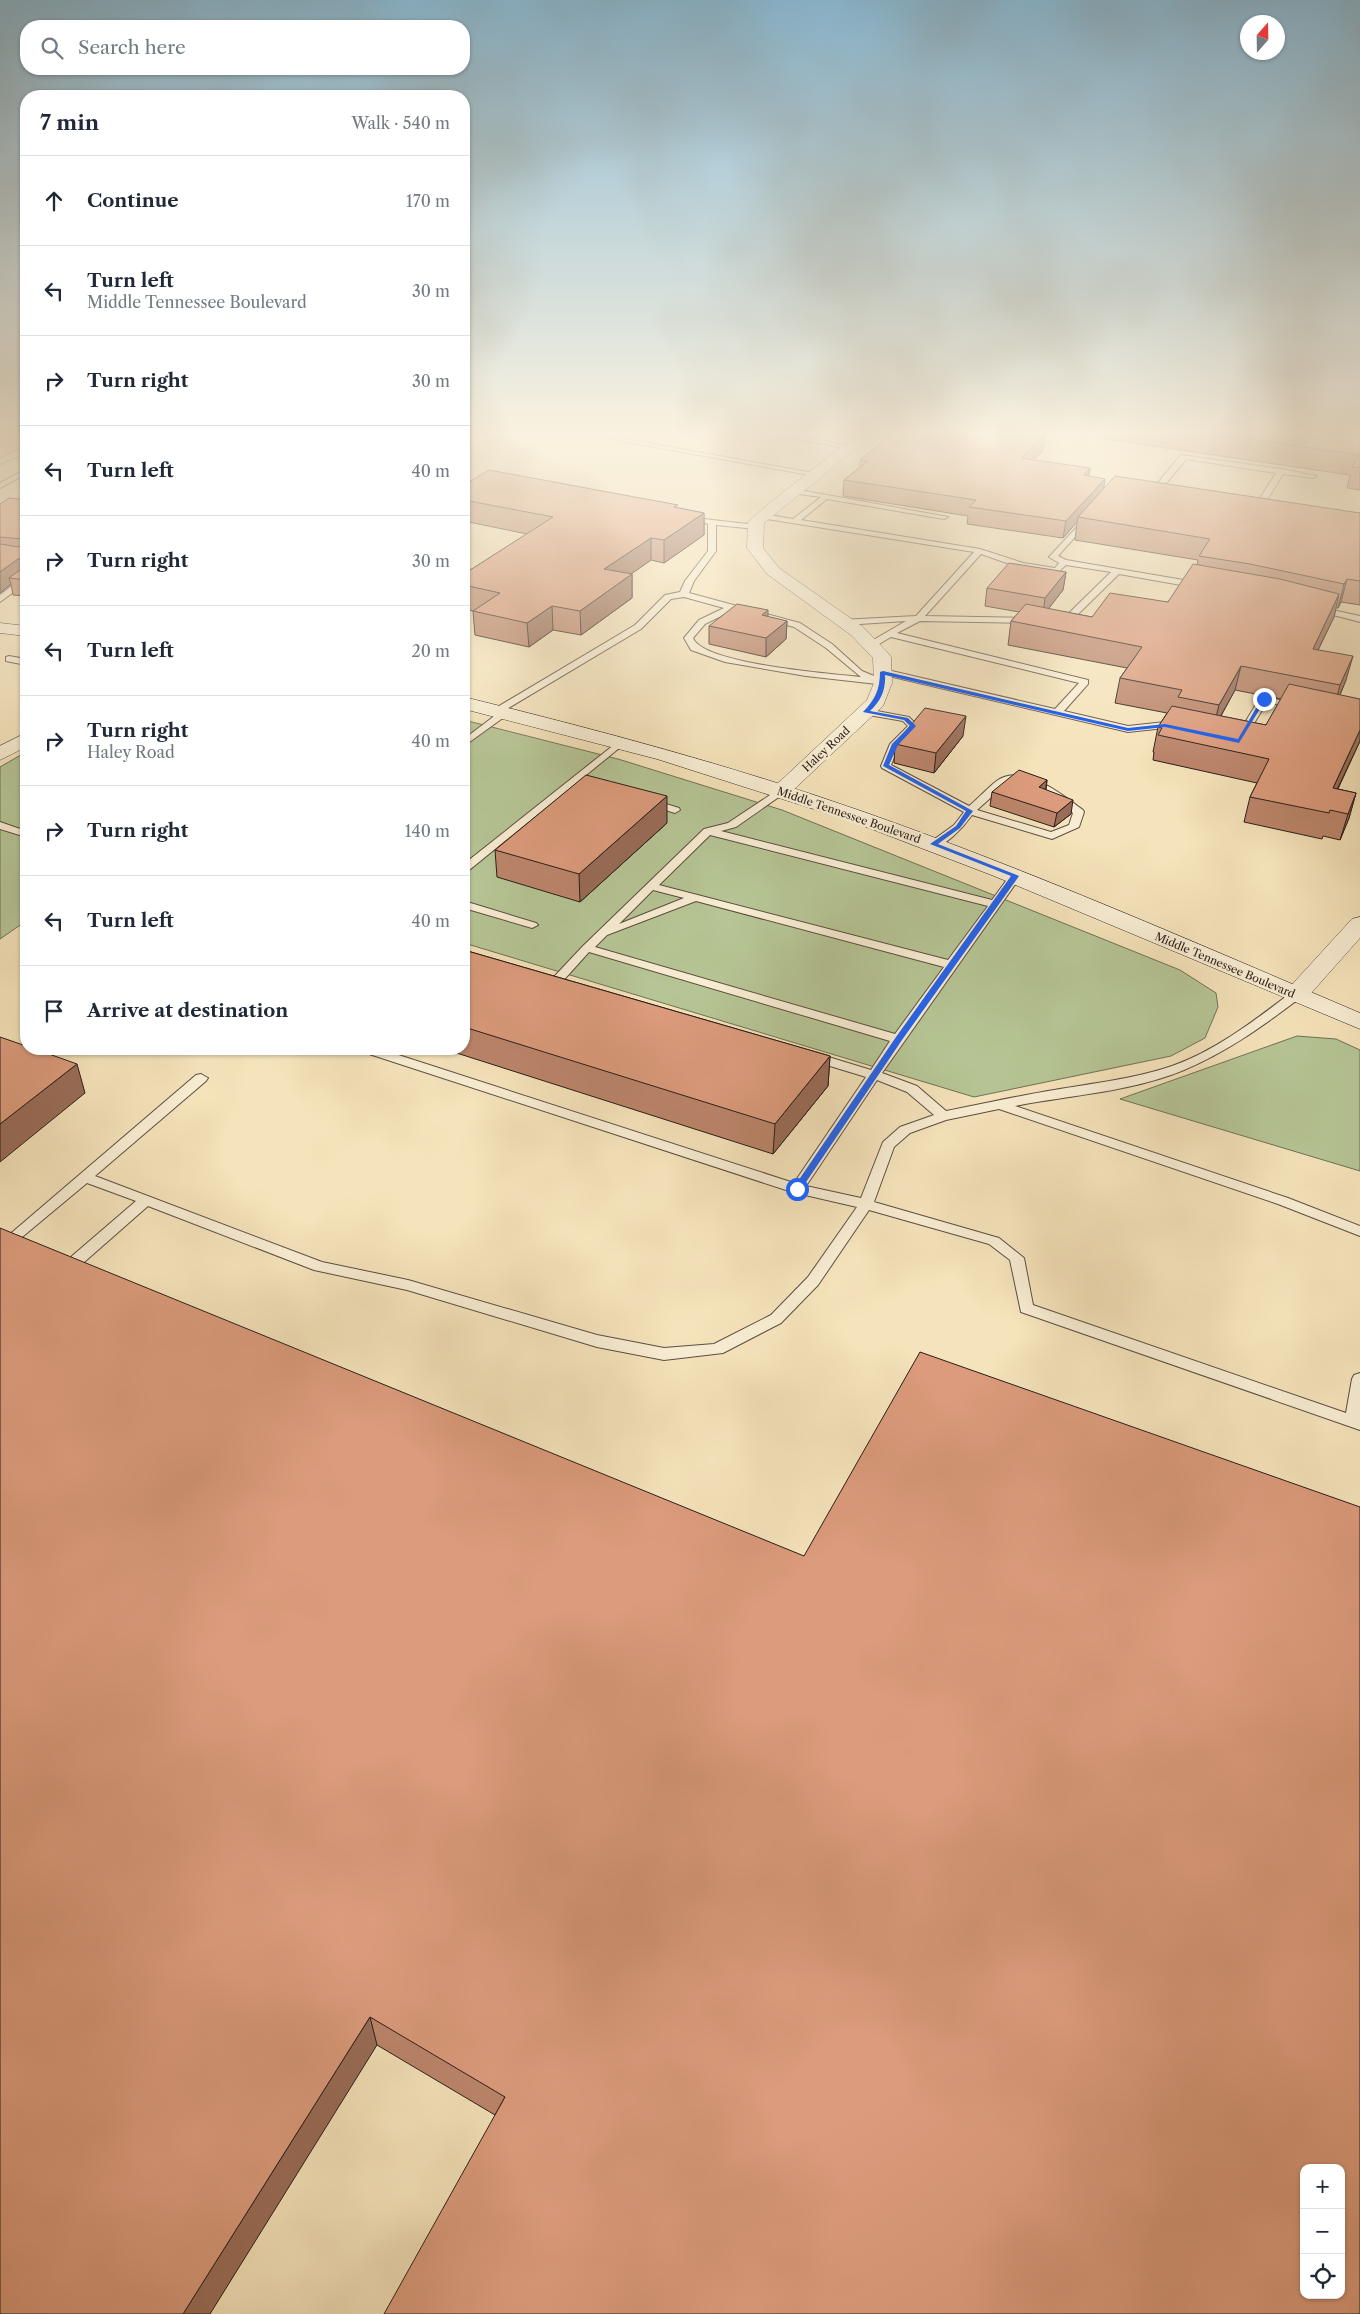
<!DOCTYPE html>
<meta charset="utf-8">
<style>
:root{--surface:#fff;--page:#f6f6f7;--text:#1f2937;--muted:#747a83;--line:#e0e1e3}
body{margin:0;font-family:"Libre Caslon Text",serif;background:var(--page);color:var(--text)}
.controls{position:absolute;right:15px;bottom:15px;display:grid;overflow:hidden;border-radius:10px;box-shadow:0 1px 4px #0004}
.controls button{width:45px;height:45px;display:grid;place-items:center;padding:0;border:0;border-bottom:1px solid var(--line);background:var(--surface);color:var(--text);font:25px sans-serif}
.compass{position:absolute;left:1240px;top:15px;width:45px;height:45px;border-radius:50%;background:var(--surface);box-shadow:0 1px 4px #0004;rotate:20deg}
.stop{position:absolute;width:15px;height:15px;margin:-11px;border:4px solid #2563eb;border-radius:50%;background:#fff}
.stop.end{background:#2563eb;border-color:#fff;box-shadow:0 1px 5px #0008}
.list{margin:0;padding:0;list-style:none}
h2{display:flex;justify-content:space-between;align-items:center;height:65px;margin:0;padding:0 20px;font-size:21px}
h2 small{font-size:16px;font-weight:400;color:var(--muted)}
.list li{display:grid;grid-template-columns:32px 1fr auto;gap:15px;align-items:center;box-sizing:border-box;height:90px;padding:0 20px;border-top:1px solid var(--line)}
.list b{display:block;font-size:19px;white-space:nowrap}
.list p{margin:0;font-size:16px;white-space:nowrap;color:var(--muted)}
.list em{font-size:16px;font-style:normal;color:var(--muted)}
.icon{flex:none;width:28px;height:28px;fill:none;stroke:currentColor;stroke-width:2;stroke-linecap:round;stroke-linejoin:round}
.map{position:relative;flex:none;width:1360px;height:2314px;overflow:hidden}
.search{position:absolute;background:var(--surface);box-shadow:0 1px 4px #0004;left:20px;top:20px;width:450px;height:55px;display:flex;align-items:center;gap:12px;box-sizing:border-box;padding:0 18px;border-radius:20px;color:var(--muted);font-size:19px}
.panel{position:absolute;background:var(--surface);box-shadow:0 1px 4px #0004;left:20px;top:90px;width:450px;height:965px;border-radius:20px}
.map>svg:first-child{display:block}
.green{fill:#b6c595;stroke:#707156}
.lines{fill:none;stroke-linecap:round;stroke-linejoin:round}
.service-casing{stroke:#5c4e41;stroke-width:2}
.minor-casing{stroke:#5c4e41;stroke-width:1}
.secondary-casing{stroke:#291d18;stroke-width:1}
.service{fill:#f8edd3;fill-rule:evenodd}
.minor{fill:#f8edd3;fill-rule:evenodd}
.secondary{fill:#f8edd3;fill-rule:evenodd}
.wall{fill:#bc856b;stroke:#291d18;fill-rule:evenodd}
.shaded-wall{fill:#996c57;stroke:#291d18}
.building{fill:#db9b7c;stroke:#291d18;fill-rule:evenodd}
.route{fill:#2563eb}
.labels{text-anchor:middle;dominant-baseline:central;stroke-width:5;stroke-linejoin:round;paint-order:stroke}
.far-street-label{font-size:11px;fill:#291d18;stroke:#f8edd3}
</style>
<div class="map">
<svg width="1360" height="2314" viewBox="0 0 1360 2314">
<rect width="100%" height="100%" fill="#f5e3bb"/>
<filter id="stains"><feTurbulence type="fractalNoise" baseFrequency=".004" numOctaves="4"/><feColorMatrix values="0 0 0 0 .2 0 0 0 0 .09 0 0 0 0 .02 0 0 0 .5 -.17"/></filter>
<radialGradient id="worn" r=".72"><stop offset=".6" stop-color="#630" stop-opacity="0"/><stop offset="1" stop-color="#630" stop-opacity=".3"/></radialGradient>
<g class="green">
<path d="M464,720L618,759L782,810L1180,970L1216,993L1218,1007L1205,1038L1171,1056L974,1097L464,943Z"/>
<path d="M26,752V921L0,939V767Z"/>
<path d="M1297,1036L1336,1039L1360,1050V1171L1120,1099Z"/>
</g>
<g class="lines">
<g class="service-casing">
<g id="service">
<path d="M588,435H603L819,474L815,476Z"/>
<path d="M777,435H793L855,447L851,449Z"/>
<path d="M26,449V453L0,464V459L13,451Z"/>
<path d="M1181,455L1281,469L1317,476L1313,478L1283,474L1264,505H1261L1257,503L1276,473L1186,459L1164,486L1175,487V491L1156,489V485Z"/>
<path d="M26,469V474L0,488V483Z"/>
<path d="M794,489L948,517L944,519L827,499L801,520L980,549L1023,563L1055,568L1059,563L1049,557L1088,515H1091V519L1058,556L1066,560L1201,583L1202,585L1198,588L1119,574L1072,620L1058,622L1054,619L1055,617L1066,616L1111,572L1066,565L1057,573L1018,567L981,554L925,616L1029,618L1033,621L1032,623L920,621L897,633L1088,680V684L1064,711L1128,726L1165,722L1180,727L1175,730L1165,728L1128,732L880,674V670L883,669L1055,709L1079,683L891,637L874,647H868V643L906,621L844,625L841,624V620L916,616L974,552L760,518V514H763L793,519L821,497L791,493L790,491Z"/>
<path d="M704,519L756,525L760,527L756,529L716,525V551L694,581L689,593L800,623L832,644L862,671L886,681V685L806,676L725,662L691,650L684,638L699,620L724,608L684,597L671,599L641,629L505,710L509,713L507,715L464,746V739L497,714L492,711L494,709L635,625L665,595L680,592L685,581L708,551V524L700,521ZM733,610L794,627L826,648L861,677C832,674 703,664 693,638L705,624Z"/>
<path d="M23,577H26V583L0,602V595Z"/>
<path d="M1314,606L1360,616V622L1314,610Z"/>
<path d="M9,656L26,659V665L6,661V657Z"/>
<path d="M1264,696L1301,706L1296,709L1267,702L1245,738H1239L1237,736L1259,699Z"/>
<path d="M866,709L909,717L918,726L899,745L891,765L969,806C979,798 988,787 998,780C1023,763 1063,795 1083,810L1084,812L1079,827L1052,839L972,815C965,825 943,851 929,847V843L954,825L964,812L882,768L881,766L890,744L908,726L903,721L863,714V710ZM1015,780L1046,792L1073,813L1069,825L1051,832L977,810L1007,783Z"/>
<path d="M620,740L623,741V745L468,871L464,872V864Z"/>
<path d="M782,787L786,788V792L736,827L721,831L992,900L1011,874H1019L1021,876L882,1073L917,1086L946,1111C982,1104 1018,1096 1054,1090C1094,1083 1134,1079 1172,1066C1217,1050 1255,1020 1292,992H1300L1302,995L1300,998C1263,1026 1227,1052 1184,1070C1131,1092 1071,1095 1015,1106L1288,1198L1360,1226V1236L1278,1204L999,1109L946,1120L910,1133L894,1147L874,1202L999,1238L1024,1258L1033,1305L1346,1413L1352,1379L1354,1375L1360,1373V1430L1021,1312L1010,1260L989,1244L869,1210L818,1285L781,1323L723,1353L664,1360L597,1347L407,1290L314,1270L148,1206L82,1264H72L70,1260L72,1256L136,1201L87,1183L21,1238H11L9,1235L196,1075L201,1074L208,1078L206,1081L95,1176L322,1262L408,1280L597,1335L664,1348L714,1344L771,1315L808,1277L857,1207L792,1192L363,1052L362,1049H380L794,1183L866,1077L807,1059L806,1056L812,1052L871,1070L890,1041L589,952L561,983H553L551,980L583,946L704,829L728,823ZM710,835L988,906L948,960L659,885ZM653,890L684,898L619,924ZM696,901L944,967L895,1034L595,947L607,935ZM877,1080L907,1092L934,1115L900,1127L883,1142L861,1198L806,1186Z"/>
<path d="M650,799L679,808L680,810L675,813L646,804L645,802Z"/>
<path d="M0,822L26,831V837L0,829Z"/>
<path d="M464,901L536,923L538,925L532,928L464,908Z"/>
</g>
</g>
<g class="minor-casing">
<g id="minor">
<path d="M0,435H14L0,442Z"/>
<path d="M857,435H873L764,523L763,548L779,568L863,627L888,653L891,657L892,683L883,706L789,794L782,796L775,794L772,790L775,786L867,700L874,683L873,658L851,635L767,574L747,548L748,522L772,501Z"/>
<path d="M26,733V747L0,760V746Z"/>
<path d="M1360,917V938L1305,1000L1296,1002L1287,1000L1284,995L1287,990L1352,919Z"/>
</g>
</g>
<g class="secondary-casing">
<g id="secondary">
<path d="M0,623L26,626V636L0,633Z"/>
<path d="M464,697C599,730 733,766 864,812C1032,871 1196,943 1360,1013V1029L994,876L848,820L657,759L464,709Z"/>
</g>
</g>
<use href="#service" class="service"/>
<use href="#minor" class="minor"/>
<use href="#secondary" class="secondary"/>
</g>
<g class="wall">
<path d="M1106,435H1360V490L1347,488L1350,475L1105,439Z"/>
<path d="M1043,451L1034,460L1089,476L1104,489L1360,513V605L1341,602L1338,608H1336L1334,617L1318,650L1346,680L1340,695L1360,741L1338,789L1356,793L1349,818L1340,840L1323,836L1322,839L1244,822L1250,797L1257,783L1153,760L1154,752H1153L1158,727L1167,713L1115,703L1120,678L1127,668L1008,645L1011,621L1019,612L985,606L987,588L1066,572L1063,590L1048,609L1092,617L1168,602L1197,565L1198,560L1075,540L1077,522L1063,538L967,524L968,516L843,496L844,480L860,467V460ZM1235,690L1281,699L1266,725L1221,716Z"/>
<path d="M464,485L678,508L704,513V535L664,563L651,560L631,574H632V598L581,635L553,630L529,647L475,635L473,611L464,609V574L527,534L464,521Z"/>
<path d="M26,500V596L13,595L11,584L0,593V504Z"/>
<path d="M787,621L786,639L766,657L709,644V626Z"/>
<path d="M963,736L934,773L894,763L895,744Z"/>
<path d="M1047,780L1046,790L1071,814L1054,827L990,806L992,792Z"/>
<path d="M667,823L580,902L497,877L495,850Z"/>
<path d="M464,950L830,1056L828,1086L773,1154L444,1049H464Z"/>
<path d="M804,1556L495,2115L377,2045L0,2314Z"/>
</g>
<g class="shaded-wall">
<path d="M1045,435L1043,451L1019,474L1021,458Z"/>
<path d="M1090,468L1088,485L1084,475Z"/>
<path d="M1105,479L1103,495L1078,517L1077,522L1063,538L1066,521Z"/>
<path d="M704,513V535L664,563V540Z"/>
<path d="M26,537V570L21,554L26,551L23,539Z"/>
<path d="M651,538V560L605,592L604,569Z"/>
<path d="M22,558L26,575L9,578L11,584L0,593V572L18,559Z"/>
<path d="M1066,572L1063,590L1043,616L1045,598Z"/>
<path d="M632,574V598L581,635L580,611Z"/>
<path d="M1347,579L1341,602L1338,608L1344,584Z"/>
<path d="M1339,594L1334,617L1307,673L1313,649Z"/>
<path d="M552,606L553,630L529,647L527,623Z"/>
<path d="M768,610V629L762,615Z"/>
<path d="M787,621L786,639L766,657V638Z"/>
<path d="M1353,656L1346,680L1334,709L1340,685Z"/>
<path d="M1241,666L1235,690L1213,730L1219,705Z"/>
<path d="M966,716L963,736L934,773L936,753Z"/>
<path d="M1360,730V741L1326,813L1333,788Z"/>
<path d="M1047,780L1045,794L1039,787Z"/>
<path d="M1356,793L1349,818L1340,840L1348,814Z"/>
<path d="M667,796V823L580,902L579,874Z"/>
<path d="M1073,800L1071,814L1054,827L1057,813Z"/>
<path d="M830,1056L828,1086L773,1154L775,1124Z"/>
<path d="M77,1064L85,1093L0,1162V1124Z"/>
<path d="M370,2017L377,2045L210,2314H183Z"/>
</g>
<g class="building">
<path d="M907,435H1045L1021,458L1090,468L1084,475L1105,479L1066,521L969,507L976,500L844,480L868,461L860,460L886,439L900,441Z"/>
<path d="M1224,435H1360V468L1352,467L1359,455Z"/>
<path d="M489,470L678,505L674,507L704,513L664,540L651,538L604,569L632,574L580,611L552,606L527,623L473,611L500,593L464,585V574L553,517L464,500V485Z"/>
<path d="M1115,476L1360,513V581L1347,579L1344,584L1250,564L1199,556L1210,539L1078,517Z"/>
<path d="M9,498L26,500V537L23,539L0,537V504Z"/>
<path d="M0,544L26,548V550L21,554H26V580L9,578L23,568L22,558L18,559L0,572Z"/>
<path d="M1009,563L1066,572L1045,598L987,588Z"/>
<path d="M1193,564L1280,579L1339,594L1313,649L1353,656L1340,685L1241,666L1219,705L1178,697L1182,690L1120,678L1142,647L1011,621L1026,604L1092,617L1110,593L1168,602Z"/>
<path d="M737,604L768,610L762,615L787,621L766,638L709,626Z"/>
<path d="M1289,684L1360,699V730L1333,788L1356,793L1348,814L1330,810L1329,813L1250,797L1269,759L1158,735L1162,728L1158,727L1172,706L1266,725Z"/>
<path d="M925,708L966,716L936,753L895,744Z"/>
<path d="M1019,770L1047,780L1039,787L1073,800L1057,813L992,792Z"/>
<path d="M586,775L667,796L579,874L495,850Z"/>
<path d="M464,950L830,1056L775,1124L464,1027Z"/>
<path d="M0,1037L26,1046V1049H35L77,1064L0,1124Z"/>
<path d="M0,1228L804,1556L920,1352L1360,1507V2314H384L505,2097L370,2017L183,2314H0ZM1304,2168H1341V2295H1304Z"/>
</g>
<linearGradient id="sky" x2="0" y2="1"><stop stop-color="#89b8d2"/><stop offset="0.57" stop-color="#faf2e0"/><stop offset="1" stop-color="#faf2e0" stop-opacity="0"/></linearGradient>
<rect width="1360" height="759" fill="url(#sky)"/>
<path class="route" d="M883,671L1128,728L1165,724L1238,739L1262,698L1266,699L1239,743L1165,727L1128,731L885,675C886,689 881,701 870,711L908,718L916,726L898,745L889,765L973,811L960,828L938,844L1019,876L902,1040L800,1191H797L793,1189L794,1187L896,1037L1011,876L930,844L956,826L966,811L883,766L892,744L910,726L904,720L863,712C875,700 880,689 880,672Z"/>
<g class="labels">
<g class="far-street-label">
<text transform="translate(826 749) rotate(-43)">Haley Road</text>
<text transform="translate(849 815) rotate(19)">Middle Tennessee Boulevard</text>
<text transform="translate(1225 965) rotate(23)">Middle Tennessee Boulevard</text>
</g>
</g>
<rect width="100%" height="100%" filter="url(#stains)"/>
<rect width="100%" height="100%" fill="url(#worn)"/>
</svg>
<div class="controls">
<button>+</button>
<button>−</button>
<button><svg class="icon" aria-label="locate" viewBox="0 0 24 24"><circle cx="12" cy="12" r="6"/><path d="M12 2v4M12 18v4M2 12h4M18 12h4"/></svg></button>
</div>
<svg class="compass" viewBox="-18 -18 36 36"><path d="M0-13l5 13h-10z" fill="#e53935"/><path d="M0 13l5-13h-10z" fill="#747a83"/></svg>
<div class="stop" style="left:797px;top:1189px"></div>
<div class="stop end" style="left:1264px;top:699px"></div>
<div class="search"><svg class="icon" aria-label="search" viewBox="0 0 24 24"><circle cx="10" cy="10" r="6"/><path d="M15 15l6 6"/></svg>Search here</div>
<section class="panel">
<h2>7 min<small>Walk · 540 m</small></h2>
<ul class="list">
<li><svg class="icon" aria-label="ahead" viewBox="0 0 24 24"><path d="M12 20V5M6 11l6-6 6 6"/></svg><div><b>Continue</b></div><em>170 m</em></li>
<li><svg class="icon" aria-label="left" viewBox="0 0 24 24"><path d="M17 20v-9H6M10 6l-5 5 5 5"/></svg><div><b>Turn left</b><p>Middle Tennessee Boulevard</p></div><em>30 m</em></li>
<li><svg class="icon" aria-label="right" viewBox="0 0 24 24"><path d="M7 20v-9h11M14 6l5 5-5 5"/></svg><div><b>Turn right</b></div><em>30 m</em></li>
<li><svg class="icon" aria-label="left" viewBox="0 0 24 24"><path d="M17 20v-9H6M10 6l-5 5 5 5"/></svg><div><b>Turn left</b></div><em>40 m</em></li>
<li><svg class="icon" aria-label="right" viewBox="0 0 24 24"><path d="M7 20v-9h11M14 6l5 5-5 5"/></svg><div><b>Turn right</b></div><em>30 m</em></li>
<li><svg class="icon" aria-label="left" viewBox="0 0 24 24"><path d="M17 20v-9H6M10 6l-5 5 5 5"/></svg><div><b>Turn left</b></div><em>20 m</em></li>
<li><svg class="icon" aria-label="right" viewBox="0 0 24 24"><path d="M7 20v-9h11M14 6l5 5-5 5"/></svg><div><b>Turn right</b><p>Haley Road</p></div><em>40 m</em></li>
<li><svg class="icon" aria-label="right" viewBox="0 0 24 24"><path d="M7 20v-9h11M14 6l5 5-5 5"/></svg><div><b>Turn right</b></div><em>140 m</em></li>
<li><svg class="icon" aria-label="left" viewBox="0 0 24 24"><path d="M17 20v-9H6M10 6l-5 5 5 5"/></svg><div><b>Turn left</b></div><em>40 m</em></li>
<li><svg class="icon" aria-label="arrive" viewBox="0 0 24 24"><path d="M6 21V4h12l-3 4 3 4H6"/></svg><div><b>Arrive at destination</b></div></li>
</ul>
</section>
</div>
